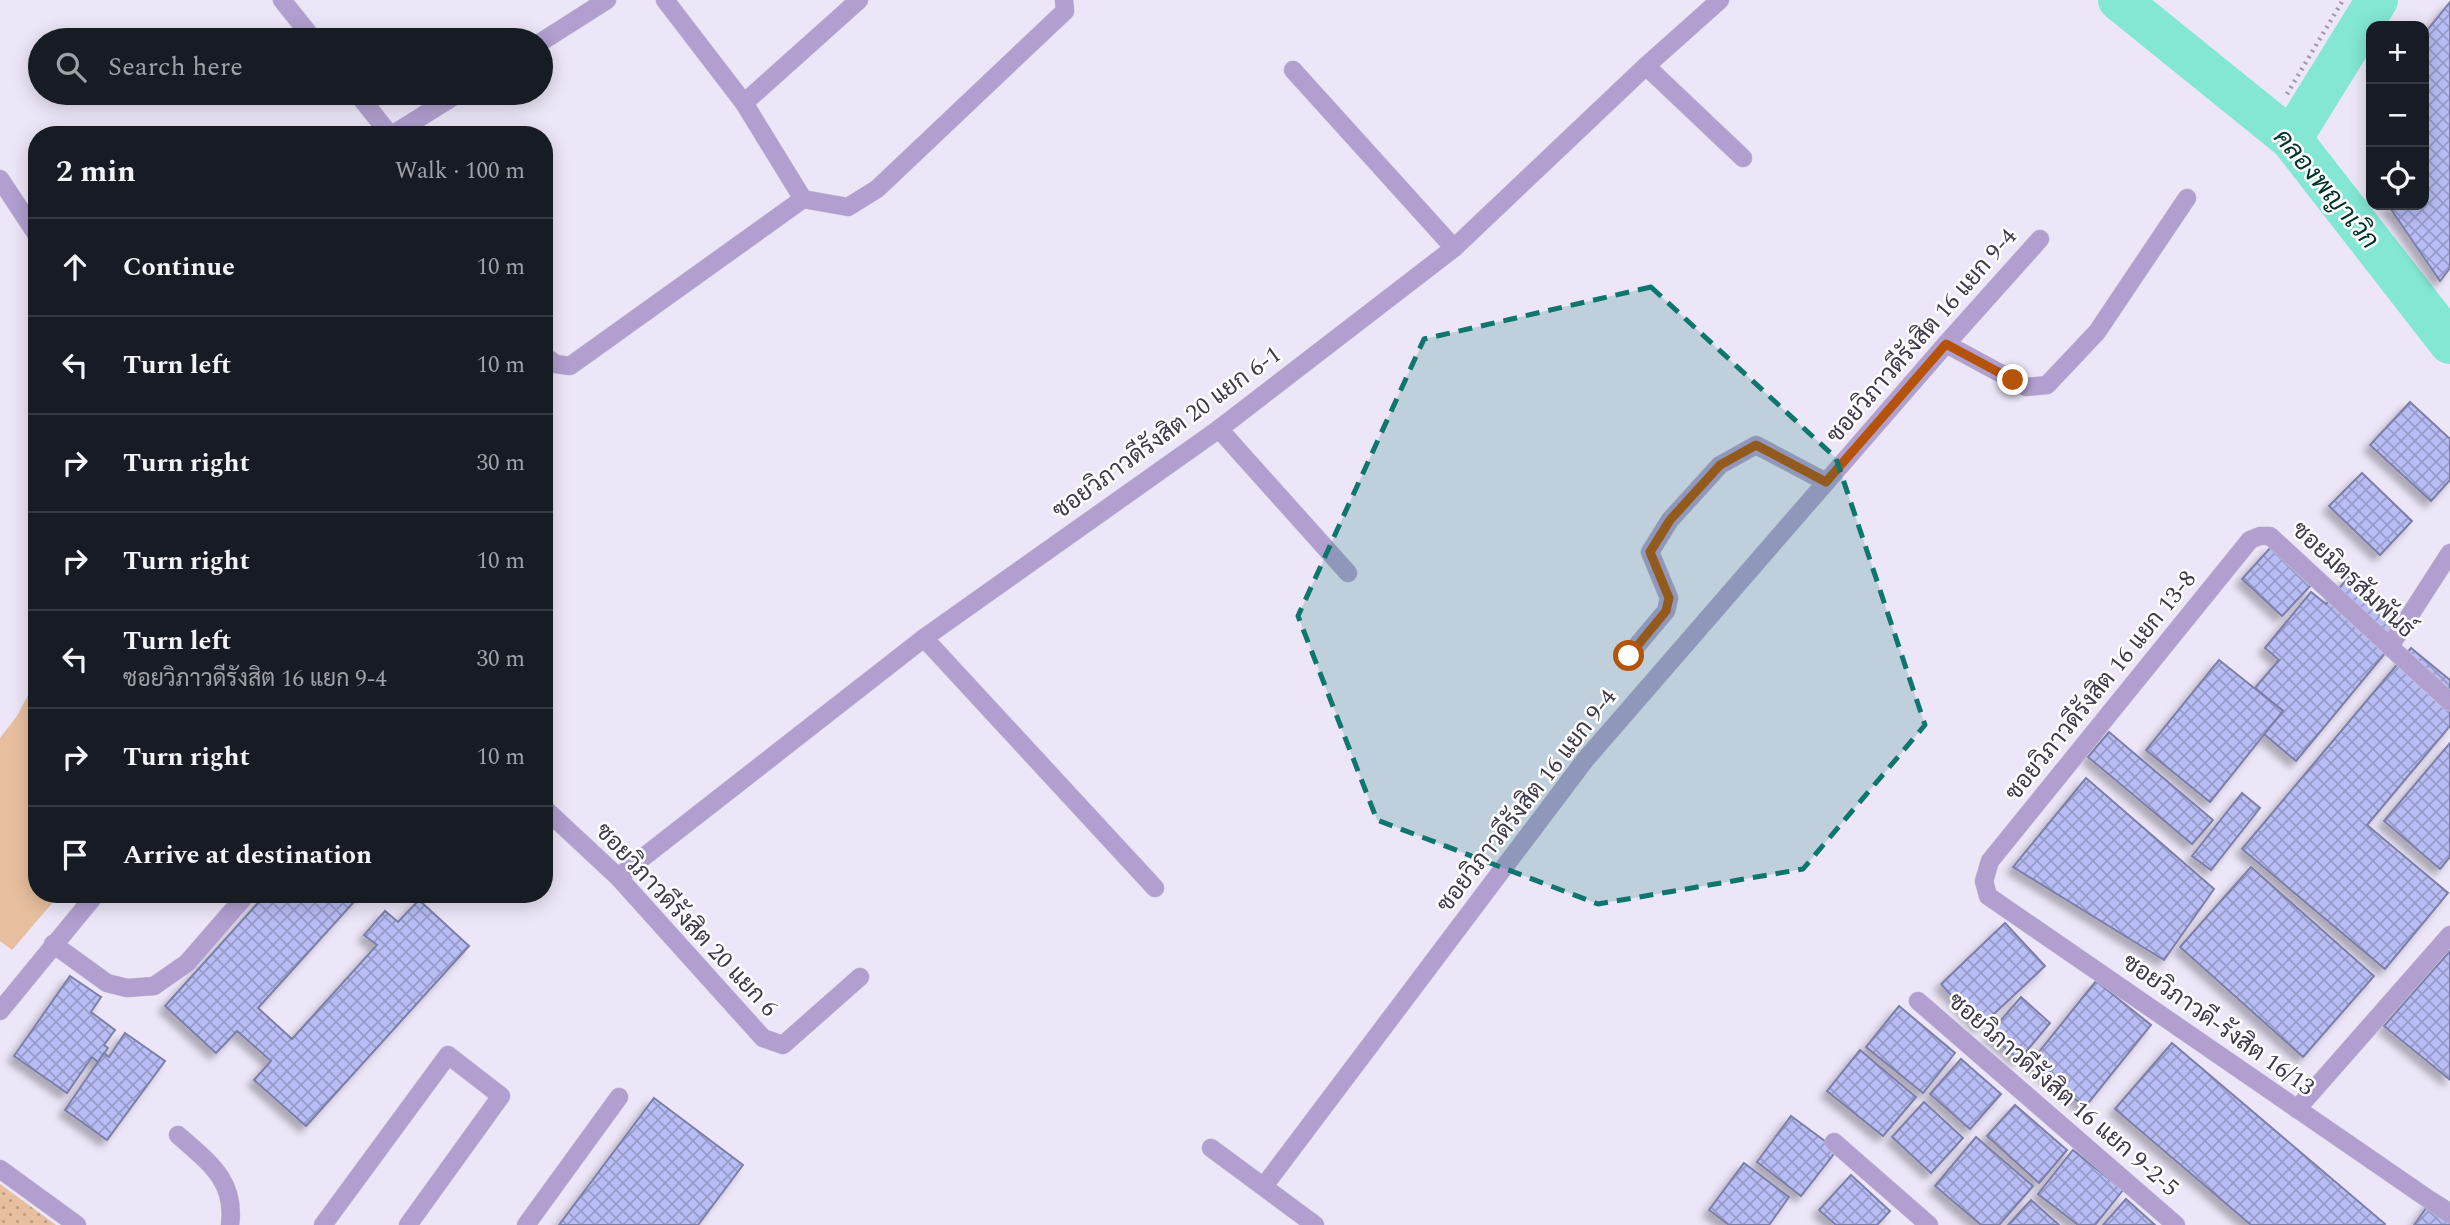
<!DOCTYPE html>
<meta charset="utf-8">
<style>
:root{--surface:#171b24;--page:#20242c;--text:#f1f3f6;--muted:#9ea1a6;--line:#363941}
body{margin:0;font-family:Spectral,Sarabun,serif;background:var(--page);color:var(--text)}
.controls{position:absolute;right:21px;top:21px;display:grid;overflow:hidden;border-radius:14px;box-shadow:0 4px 18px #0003}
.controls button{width:63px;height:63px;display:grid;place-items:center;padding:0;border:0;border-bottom:2px solid var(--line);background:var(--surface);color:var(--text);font:35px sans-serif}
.stop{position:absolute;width:21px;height:21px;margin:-16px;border:5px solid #b45309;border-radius:50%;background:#fff}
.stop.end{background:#b45309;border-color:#fff;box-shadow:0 2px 7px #0008}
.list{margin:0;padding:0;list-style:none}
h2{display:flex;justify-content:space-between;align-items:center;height:91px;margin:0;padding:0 28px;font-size:30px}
h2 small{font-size:23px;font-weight:400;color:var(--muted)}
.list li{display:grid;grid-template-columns:46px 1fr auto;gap:21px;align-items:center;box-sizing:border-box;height:98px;padding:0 28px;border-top:2px solid var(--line)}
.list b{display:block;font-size:26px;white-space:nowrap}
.list p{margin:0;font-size:23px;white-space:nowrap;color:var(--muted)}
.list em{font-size:23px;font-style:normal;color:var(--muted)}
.icon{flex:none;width:38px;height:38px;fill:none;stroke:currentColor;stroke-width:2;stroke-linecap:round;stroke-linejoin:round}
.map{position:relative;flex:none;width:2450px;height:1225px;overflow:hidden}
.search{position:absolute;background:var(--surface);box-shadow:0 4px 18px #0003;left:28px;top:28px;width:525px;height:77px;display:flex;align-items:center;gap:18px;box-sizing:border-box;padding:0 24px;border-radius:38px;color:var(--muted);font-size:26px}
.panel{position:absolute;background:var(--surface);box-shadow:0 4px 18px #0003;left:28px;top:126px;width:525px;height:777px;border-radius:28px}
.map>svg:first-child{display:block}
.grass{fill:#e7bf9f}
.garden{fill:url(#garden-dots)}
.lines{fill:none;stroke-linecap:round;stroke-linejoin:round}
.canal{stroke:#83e7d4;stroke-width:42}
.building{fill:url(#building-cross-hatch);stroke:#7c7fa8;stroke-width:2;filter:url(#shadow)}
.minor-casing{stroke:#c9c3d5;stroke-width:19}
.path{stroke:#9d97a9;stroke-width:4.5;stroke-dasharray:2 5;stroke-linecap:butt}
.minor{stroke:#b09fcf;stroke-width:18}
.route{stroke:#b45309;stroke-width:9}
.marked{fill:#0f766e;fill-opacity:0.2;stroke:#0f766e;stroke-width:5;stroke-dasharray:14 9;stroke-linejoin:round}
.labels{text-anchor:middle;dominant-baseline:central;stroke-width:5;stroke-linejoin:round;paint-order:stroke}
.street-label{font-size:24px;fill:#3f394b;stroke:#fff}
.water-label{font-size:26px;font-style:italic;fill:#00312a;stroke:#fff}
</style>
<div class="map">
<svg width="2450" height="1225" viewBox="0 0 2450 1225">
<defs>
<pattern id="garden-dots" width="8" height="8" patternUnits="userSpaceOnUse" patternTransform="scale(1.75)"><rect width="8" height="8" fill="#e7bf9f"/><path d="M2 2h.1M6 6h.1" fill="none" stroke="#bd9c84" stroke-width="1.8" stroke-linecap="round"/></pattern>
<pattern id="building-cross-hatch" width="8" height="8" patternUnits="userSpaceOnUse" patternTransform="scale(1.75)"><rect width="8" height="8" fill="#b8bdf5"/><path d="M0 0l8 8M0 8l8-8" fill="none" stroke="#979bc8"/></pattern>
<filter id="shadow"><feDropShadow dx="-6" dy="6" stdDeviation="3.5" flood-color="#0004"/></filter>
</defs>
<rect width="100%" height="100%" fill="#ece6f8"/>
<path class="grass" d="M37,678V894H60L12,950L0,941V738L17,716Z"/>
<path class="garden" d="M0,1184L56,1225H0Z"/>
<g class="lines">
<g class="canal">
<path d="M2119,0L2291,139L2450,343"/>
<path d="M2291,139L2377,0"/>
</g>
</g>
<g class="building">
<path d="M2450,2V268L2440,281L2388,205H2424V34Z"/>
<path d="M2410,402L2450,439V480L2431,501L2370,445Z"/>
<path d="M2362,473L2412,521L2380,555L2329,506Z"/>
<path d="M2272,546L2312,584L2282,616L2242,579Z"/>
<path d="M2352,573L2411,622L2296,761L2264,734L2283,711L2255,688L2279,660L2265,648L2311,592L2326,604Z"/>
<path d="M2411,648L2450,680V726L2367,825L2448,893L2385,969L2242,849Z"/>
<path d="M2219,660L2283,711L2210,802L2146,750Z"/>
<path d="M2109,732L2213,820L2192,844L2088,757Z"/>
<path d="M2450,743V857L2440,869L2384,821Z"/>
<path d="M2086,778L2214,889L2164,960L2013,867Z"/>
<path d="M2242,793L2260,808L2211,870L2192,856Z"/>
<path d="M2251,867L2374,976L2303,1057L2180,947Z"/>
<path d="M266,894H361L258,1008L292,1039L377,945L364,935L385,911L398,922L419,900L469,946L306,1126L254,1080L271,1061L237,1031L216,1053L165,1006Z"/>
<path d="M2005,923L2045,966L1980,1027L1941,984Z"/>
<path d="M2450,951V1080L2384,1026Z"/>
<path d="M70,976L101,997L91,1012L115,1030L104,1045L108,1048L98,1062L92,1057L67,1093L14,1056Z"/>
<path d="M2096,981L2151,1025L2085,1107L2030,1063Z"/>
<path d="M2021,997L2050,1023L2019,1060L1989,1034Z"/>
<path d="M1899,1006L1955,1053L1923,1093L1866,1047Z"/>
<path d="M125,1033L165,1061L107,1140L65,1110L104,1053L109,1057Z"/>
<path d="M2172,1043L2385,1224L2384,1225H2251L2115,1109Z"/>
<path d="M1860,1050L1916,1097L1883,1136L1827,1091Z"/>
<path d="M1961,1059L2001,1094L1970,1129L1930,1094Z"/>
<path d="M654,1098L743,1165L698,1225H559Z"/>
<path d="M1924,1102L1963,1138L1931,1173L1892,1137Z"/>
<path d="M2015,1105L2067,1150L2039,1183L1987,1136Z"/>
<path d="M1791,1116L1837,1150L1801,1196L1757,1162Z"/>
<path d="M1976,1137L2033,1186L1999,1225H1981L1935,1186Z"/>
<path d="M2073,1150L2123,1190L2095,1225H2078L2038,1194Z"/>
<path d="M1744,1163L1789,1197L1769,1225H1729L1709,1210Z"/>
<path d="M1851,1175L1890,1211L1877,1225H1836L1819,1210Z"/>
<path d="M2436,1194L2450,1203V1225H2414Z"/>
<path d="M2126,1199L2155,1225H2103Z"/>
<path d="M2031,1200L2059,1225H2008Z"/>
</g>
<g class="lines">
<g class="minor-casing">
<g id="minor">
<path d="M282,0L314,40"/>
<path d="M665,0L744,103L803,199"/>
<path d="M541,42L607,0"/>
<path d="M1646,66L1743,158"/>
<path d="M1293,70L1454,248"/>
<path d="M357,93L390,135"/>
<path d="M744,103L859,0"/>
<path d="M392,135L459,93"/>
<path d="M0,179L37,235"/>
<path d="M1946,344L2026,387L2047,385L2097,332L2187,198"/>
<path d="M544,356L556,364L570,366L803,199L848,207L877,189L1065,11L1064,0"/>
<path d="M1219,429L1348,573"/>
<path d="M924,638L1155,888"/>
<path d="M2390,646L2450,553"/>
<path d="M1629,655L1666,611L1669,598L1650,552L1670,520L1720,465L1756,445L1826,482"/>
<path d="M2450,702L2270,536H2260L2250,540L1990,861L1984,881L1988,896L2450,1214"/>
<path d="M544,808L618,877L763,1038L783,1045L860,977"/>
<path d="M618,877L924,638L1219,429L1454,248L1646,66L1720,0"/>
<path d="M53,944L107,983L127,988L154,986L187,963L247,894"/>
<path d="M1918,1001L2176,1225"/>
<path d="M0,1011L96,894"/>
<path d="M2297,1109L2450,935"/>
<path d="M178,1135C208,1162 236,1180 230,1225"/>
<path d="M1834,1142L1929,1225"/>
<path d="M1211,1148L1315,1225"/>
<path d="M0,1169L77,1225"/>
<path d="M1264,1186L1585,760L1946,344L2040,239"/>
<path d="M323,1225L448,1055L501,1096L408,1225"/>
<path d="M526,1225L619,1097"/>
</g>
</g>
<path class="path" d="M2287,94L2343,0"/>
<use href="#minor" class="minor"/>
</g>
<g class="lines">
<path class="route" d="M1629,656L1666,611L1669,598L1650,552L1670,520L1720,465L1756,445L1826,482L1946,344L2013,380"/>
</g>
<path class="marked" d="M1651,287L1836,458L1925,725L1803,869L1598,904L1377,820L1298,616L1424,339Z"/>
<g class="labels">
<g class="street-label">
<text transform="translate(1922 336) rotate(-49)">ซอยวิภาวดีรังสิต 16 แยก 9-4</text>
<text transform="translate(1167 433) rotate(-36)">ซอยวิภาวดีรังสิต 20 แยก 6-1</text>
<text transform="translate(2353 580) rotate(43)">ซอยมิตรสัมพันธ์</text>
<text transform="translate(2101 686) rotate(-51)">ซอยวิภาวดีรังสิต 16 แยก 13-8</text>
<text transform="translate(1527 801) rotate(-52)">ซอยวิภาวดีรังสิต 16 แยก 9-4</text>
<text transform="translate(686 920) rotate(47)">ซอยวิภาวดีรังสิต 20 แยก 6</text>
<text transform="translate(2218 1025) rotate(35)">ซอยวิภาวดี-รังสิต 16/13</text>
<text transform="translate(2063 1095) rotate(41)">ซอยวิภาวดีรังสิต 16 แยก 9-2-5</text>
</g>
<g class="water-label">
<text transform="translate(2326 189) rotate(50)">คลองพญาเวิก</text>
</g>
</g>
</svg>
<div class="controls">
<button>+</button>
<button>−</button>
<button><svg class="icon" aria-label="locate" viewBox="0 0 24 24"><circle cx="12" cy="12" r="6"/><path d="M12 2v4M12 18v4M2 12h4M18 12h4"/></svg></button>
</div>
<div class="stop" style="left:1629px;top:656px"></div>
<div class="stop end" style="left:2013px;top:380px"></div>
<div class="search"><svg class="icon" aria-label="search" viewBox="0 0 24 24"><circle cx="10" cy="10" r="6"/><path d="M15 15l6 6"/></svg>Search here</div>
<section class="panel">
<h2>2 min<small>Walk · 100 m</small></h2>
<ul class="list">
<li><svg class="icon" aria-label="ahead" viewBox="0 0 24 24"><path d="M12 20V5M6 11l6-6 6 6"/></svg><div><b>Continue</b></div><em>10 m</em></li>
<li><svg class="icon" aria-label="left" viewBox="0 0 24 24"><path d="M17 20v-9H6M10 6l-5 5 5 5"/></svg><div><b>Turn left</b></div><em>10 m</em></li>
<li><svg class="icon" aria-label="right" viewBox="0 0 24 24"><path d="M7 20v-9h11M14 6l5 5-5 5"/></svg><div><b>Turn right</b></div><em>30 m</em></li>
<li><svg class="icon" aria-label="right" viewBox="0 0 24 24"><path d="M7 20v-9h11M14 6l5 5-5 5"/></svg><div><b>Turn right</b></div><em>10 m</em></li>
<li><svg class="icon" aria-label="left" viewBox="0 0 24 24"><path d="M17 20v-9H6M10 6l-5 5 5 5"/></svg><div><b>Turn left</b><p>ซอยวิภาวดีรังสิต 16 แยก 9-4</p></div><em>30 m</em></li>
<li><svg class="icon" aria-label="right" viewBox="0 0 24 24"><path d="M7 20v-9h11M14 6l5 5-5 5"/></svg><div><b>Turn right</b></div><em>10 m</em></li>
<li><svg class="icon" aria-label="arrive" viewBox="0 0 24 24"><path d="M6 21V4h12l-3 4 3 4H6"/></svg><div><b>Arrive at destination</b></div></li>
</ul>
</section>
</div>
